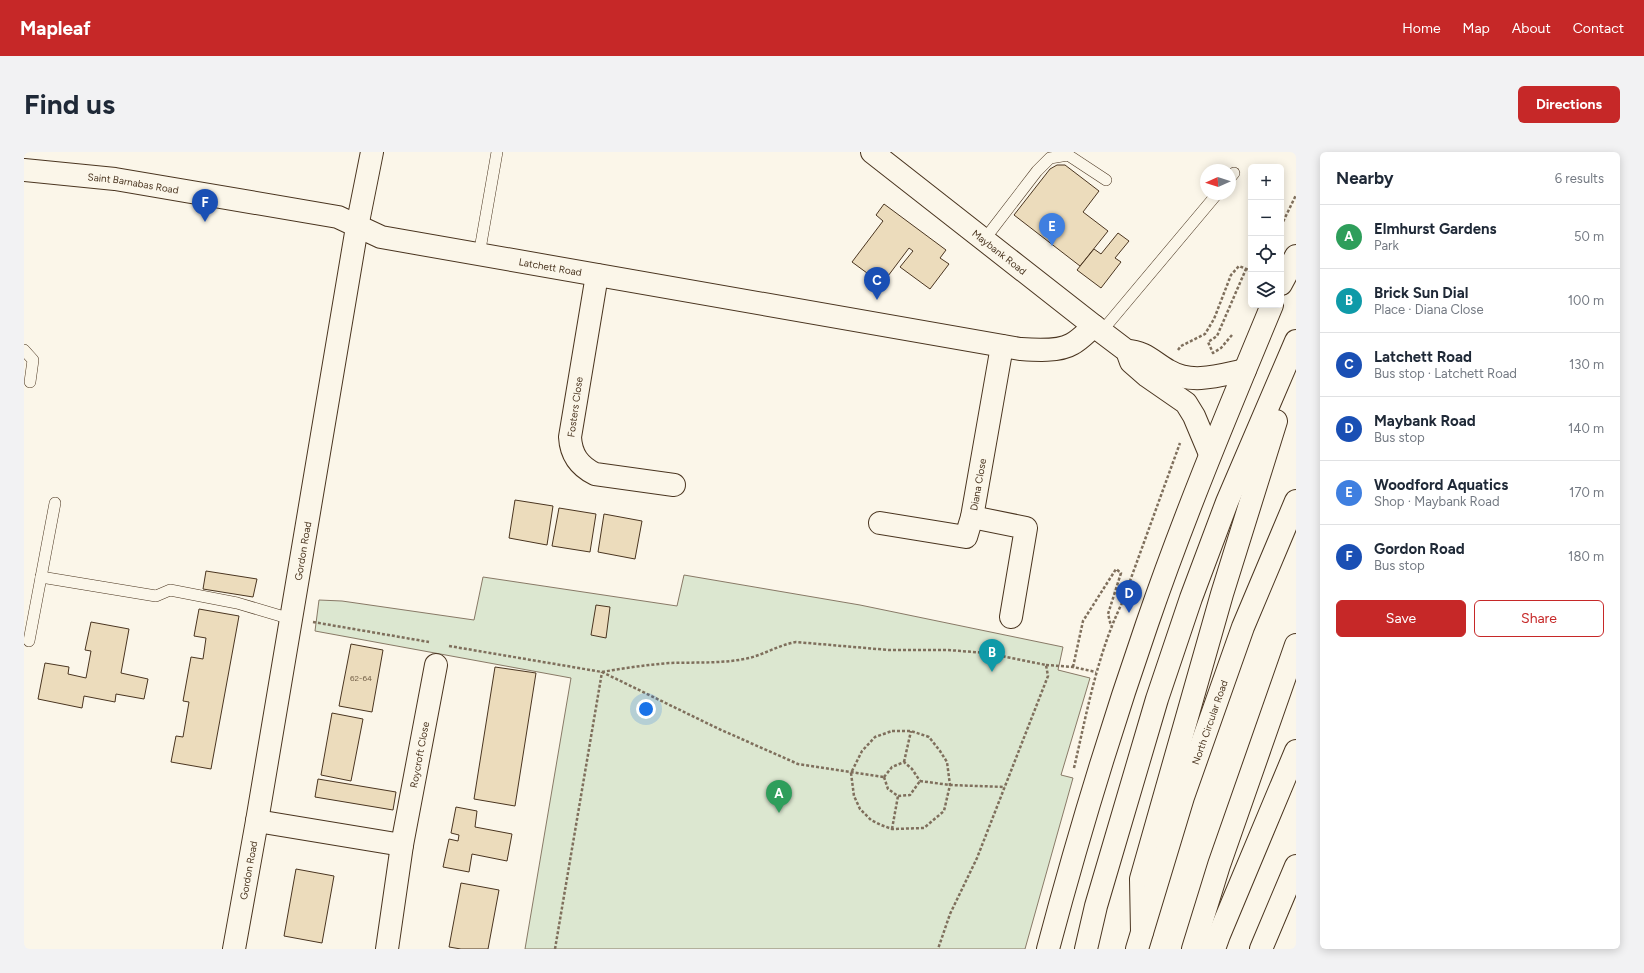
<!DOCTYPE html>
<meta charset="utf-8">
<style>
:root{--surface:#fff;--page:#f2f2f3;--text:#1f2937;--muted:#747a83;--line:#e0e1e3;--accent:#c62828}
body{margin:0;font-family:Figtree,sans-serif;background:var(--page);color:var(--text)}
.controls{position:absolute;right:12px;top:12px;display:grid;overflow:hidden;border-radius:6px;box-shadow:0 2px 10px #0003}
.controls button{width:36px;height:36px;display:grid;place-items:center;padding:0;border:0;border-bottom:1px solid var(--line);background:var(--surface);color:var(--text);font:20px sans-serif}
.compass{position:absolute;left:1176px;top:12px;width:36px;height:36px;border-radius:50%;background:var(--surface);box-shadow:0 2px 10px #0003;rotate:267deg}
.you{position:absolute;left:622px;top:557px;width:14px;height:14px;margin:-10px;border:3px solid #fff;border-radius:50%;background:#1a73e8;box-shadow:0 0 0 6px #1a73e833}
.badge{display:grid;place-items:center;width:26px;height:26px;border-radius:50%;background:var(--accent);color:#fff;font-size:13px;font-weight:700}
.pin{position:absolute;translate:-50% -33px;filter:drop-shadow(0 1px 2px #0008)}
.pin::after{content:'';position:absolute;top:21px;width:14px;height:12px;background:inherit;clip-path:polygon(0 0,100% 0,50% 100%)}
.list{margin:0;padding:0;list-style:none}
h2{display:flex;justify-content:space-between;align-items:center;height:52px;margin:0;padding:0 16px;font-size:17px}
h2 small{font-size:13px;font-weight:400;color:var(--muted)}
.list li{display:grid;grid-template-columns:26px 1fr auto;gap:12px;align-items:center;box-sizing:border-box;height:64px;padding:0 16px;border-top:1px solid var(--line)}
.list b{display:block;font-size:15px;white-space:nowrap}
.list p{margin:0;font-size:13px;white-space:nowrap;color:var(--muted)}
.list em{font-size:13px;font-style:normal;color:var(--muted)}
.actions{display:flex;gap:8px;padding:12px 16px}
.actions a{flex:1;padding:9px 0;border:1px solid var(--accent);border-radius:6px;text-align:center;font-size:14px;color:var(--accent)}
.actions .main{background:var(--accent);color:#fff}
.icon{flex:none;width:22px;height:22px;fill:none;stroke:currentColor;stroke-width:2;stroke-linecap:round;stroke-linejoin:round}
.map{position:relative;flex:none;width:1272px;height:797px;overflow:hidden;border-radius:6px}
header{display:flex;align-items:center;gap:24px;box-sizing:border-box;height:56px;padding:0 20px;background:var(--accent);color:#fff}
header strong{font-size:19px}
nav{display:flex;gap:22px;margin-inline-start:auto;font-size:14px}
.intro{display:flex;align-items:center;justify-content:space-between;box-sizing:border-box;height:96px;padding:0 24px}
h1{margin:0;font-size:28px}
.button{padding:10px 18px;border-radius:6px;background:var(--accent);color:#fff;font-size:14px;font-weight:700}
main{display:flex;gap:24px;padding:0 24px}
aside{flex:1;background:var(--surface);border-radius:6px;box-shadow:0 2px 10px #0003}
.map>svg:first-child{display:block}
.green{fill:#dce7d0;stroke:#887966}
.building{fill:#ecdcbc;stroke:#4a3520}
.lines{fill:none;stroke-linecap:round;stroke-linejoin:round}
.lane-casing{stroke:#4a3520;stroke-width:12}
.street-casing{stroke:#4a3520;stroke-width:24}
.highway-casing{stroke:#4a3520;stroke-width:24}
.path{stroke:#7f6f5c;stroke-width:2.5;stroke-dasharray:3 2;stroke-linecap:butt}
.lane{stroke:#fbf6e9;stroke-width:11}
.street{stroke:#fbf6e9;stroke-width:22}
.highway{stroke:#fbf6e9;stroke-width:22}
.labels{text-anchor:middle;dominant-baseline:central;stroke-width:3;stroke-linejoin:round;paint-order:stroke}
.number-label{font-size:8px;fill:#725f47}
.street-label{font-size:10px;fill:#4a3520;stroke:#fbf6e9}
</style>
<header>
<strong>Mapleaf</strong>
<nav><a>Home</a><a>Map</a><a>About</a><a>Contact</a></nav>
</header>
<div class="intro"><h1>Find us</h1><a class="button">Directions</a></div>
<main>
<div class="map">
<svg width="1272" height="797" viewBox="0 0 1272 797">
<rect width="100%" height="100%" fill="#fbf6e9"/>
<path class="green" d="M660,423L836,453L1039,495L1034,518L1066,526L1037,623L1049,626L1001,797H501L547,526L291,479L295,448L318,449L450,468L459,425L653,454Z"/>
<g class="building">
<path d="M1033,13H1041L1075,39L1059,60L1084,79L1056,114L990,63L1026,17Z"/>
<path d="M860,52L922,98L916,106L925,112L906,137L876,115L889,99L885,96L858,132L828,110L859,69L852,63Z"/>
<path d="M1094,81L1105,89L1091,106L1097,110L1077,136L1053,118L1070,97L1077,102Z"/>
<path d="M491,348L529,354L523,393L485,386Z"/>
<path d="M535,356L572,362L566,400L528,394Z"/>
<path d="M580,362L618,369L611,407L574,400Z"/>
<path d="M182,419L233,427L229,445L179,437Z"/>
<path d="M572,453L586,455L582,486L567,483Z"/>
<path d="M175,457L215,464L187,617L147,610L152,584L159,585L165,550L159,549L167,505L179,507L182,486L170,484Z"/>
<path d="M67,470L105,477L97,521L124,527L120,547L92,542L91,550L60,544L58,556L14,547L21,511L45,515L44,522L62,526L67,499L61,498Z"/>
<path d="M327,492L359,498L348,560L315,554Z"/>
<path d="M471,515L512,521L491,654L450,647Z"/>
<path d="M308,561L339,567L327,629L297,623Z"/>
<path d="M294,627L372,640L369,658L291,645Z"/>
<path d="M432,655L453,659L451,675L488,682L483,709L448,702L445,720L419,715L425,687L434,689L435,683L427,681Z"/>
<path d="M272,717L310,724L298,791L260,784Z"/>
<path d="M437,731L475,738L464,797H437L425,795Z"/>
</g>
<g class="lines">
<g class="lane-casing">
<g id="lane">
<path d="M1206,26L1210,21"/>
<path d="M960,88L1013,19L1026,6L1044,3L1082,28"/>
<path d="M455,103L473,0"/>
<path d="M1078,179L1193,42"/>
<path d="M0,198L9,208L6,230"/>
<path d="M17,425L132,444L146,438L213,451L267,467"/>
<path d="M5,489L31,351"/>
</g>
</g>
<g class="street-casing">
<g id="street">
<path id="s1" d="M848,0L1070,174L1103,199L1107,210L1123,224L1162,251L1170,264L1186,302"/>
<path id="s2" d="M0,18L91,27L314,65L357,85L996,197C1010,198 1035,200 1048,192C1056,188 1063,180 1070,174"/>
<path d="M573,123L546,285C547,303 555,314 571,322L650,333"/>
<path d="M1103,199C1121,199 1130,211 1145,219C1168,233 1197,223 1221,218"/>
<path d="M948,365L1002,376L987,465"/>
<path id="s3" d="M856,371L942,385L948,365L978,194"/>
<path d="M233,669L378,693"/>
<path id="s4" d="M210,797L233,669L333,75L348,0"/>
<path id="s5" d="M363,797L378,693L412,513"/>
</g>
</g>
<g class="highway-casing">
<g id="highway">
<path d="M1257,132L1272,104"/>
<path d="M1118,780L1117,727L1198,442L1252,269"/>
<path d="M1024,797C1053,688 1086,579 1123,472C1160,364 1204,259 1248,153"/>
<path d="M1062,797L1072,754L1133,547L1167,446L1203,350L1272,189"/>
<path id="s6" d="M1113,797L1159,645L1219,475L1272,349"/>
<path d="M1169,797L1195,713L1272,493"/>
<path d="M1190,797L1195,783L1272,599"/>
<path d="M1237,797L1272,714"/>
</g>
</g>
<g class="path">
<path d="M1257,74L1272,43"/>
<path d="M1208,183L1197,196L1189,201L1184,190L1193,184L1222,117"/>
<path d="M1154,198L1157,194L1181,182L1190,167L1207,123L1215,114L1227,119"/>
<path d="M289,470L405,490"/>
<path d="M425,494L578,520L695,577L774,612L860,625"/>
<path d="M1022,513L1049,515L1072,520"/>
<path d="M1049,515L1059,469L1092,417L1097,421L1084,462L1087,474"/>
<path d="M578,520C600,516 622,513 645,511C672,510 699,512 725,506C741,502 755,493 772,490L865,498H924L963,501L1022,513L1024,524L953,706L926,762L914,797"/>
<path d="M868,579H887L905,585L916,599L923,610L926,633L920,659L900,676L868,677L857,673L847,668L836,657L830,644L827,621L838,599L851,585Z"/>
<path d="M880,610L887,579"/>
<path d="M1050,616C1063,560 1073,503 1098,451L1156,291"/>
<path d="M860,625L864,637L874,644L886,643L896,629"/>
<path d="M860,625L868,615L880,610L888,617L896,629"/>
<path d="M896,629L926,633L981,635"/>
<path d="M868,677L874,644"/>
<path d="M531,797L578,520"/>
</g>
<use href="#lane" class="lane"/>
<use href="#street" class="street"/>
<use href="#highway" class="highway"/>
</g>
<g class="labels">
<g class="number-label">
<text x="337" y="526">62-64</text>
</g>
<g class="street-label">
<text stroke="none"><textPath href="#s2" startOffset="110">Saint Barnabas Road</textPath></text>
<text stroke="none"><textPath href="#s1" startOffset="162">Maybank Road</textPath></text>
<text stroke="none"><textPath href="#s2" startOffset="537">Latchett Road</textPath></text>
<text transform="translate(551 255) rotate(-82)">Fosters Close</text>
<text stroke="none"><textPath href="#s3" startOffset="141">Diana Close</textPath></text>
<text stroke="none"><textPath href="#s4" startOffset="404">Gordon Road</textPath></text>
<text stroke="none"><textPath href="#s6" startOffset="238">North Circular Road</textPath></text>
<text stroke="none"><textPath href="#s5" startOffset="197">Roycroft Close</textPath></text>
<text stroke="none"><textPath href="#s4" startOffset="80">Gordon Road</textPath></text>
</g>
</g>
</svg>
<div class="controls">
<button>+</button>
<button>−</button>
<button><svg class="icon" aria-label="locate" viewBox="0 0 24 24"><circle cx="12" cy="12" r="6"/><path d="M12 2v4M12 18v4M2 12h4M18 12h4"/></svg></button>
<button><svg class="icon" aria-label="layers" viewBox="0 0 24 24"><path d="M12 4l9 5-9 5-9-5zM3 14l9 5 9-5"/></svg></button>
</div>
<svg class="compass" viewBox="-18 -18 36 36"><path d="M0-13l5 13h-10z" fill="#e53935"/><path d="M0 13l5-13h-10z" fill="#747a83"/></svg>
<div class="you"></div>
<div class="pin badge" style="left:755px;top:661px;background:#2e9e5b">A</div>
<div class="pin badge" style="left:968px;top:520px;background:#0f9aa8">B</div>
<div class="pin badge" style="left:853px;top:148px;background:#1a4fb4">C</div>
<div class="pin badge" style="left:1105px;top:461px;background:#1a4fb4">D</div>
<div class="pin badge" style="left:1028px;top:94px;background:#3f7fe0">E</div>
<div class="pin badge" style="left:181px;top:70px;background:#1a4fb4">F</div>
</div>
<aside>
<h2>Nearby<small>6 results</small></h2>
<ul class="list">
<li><span class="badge" style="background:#2e9e5b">A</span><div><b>Elmhurst Gardens</b><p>Park</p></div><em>50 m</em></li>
<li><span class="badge" style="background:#0f9aa8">B</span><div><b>Brick Sun Dial</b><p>Place · Diana Close</p></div><em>100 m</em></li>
<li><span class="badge" style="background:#1a4fb4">C</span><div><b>Latchett Road</b><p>Bus stop · Latchett Road</p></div><em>130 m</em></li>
<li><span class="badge" style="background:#1a4fb4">D</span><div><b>Maybank Road</b><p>Bus stop</p></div><em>140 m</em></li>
<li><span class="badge" style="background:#3f7fe0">E</span><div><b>Woodford Aquatics</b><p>Shop · Maybank Road</p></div><em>170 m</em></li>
<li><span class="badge" style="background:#1a4fb4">F</span><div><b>Gordon Road</b><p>Bus stop</p></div><em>180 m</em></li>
</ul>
<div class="actions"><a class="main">Save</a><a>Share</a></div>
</aside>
</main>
